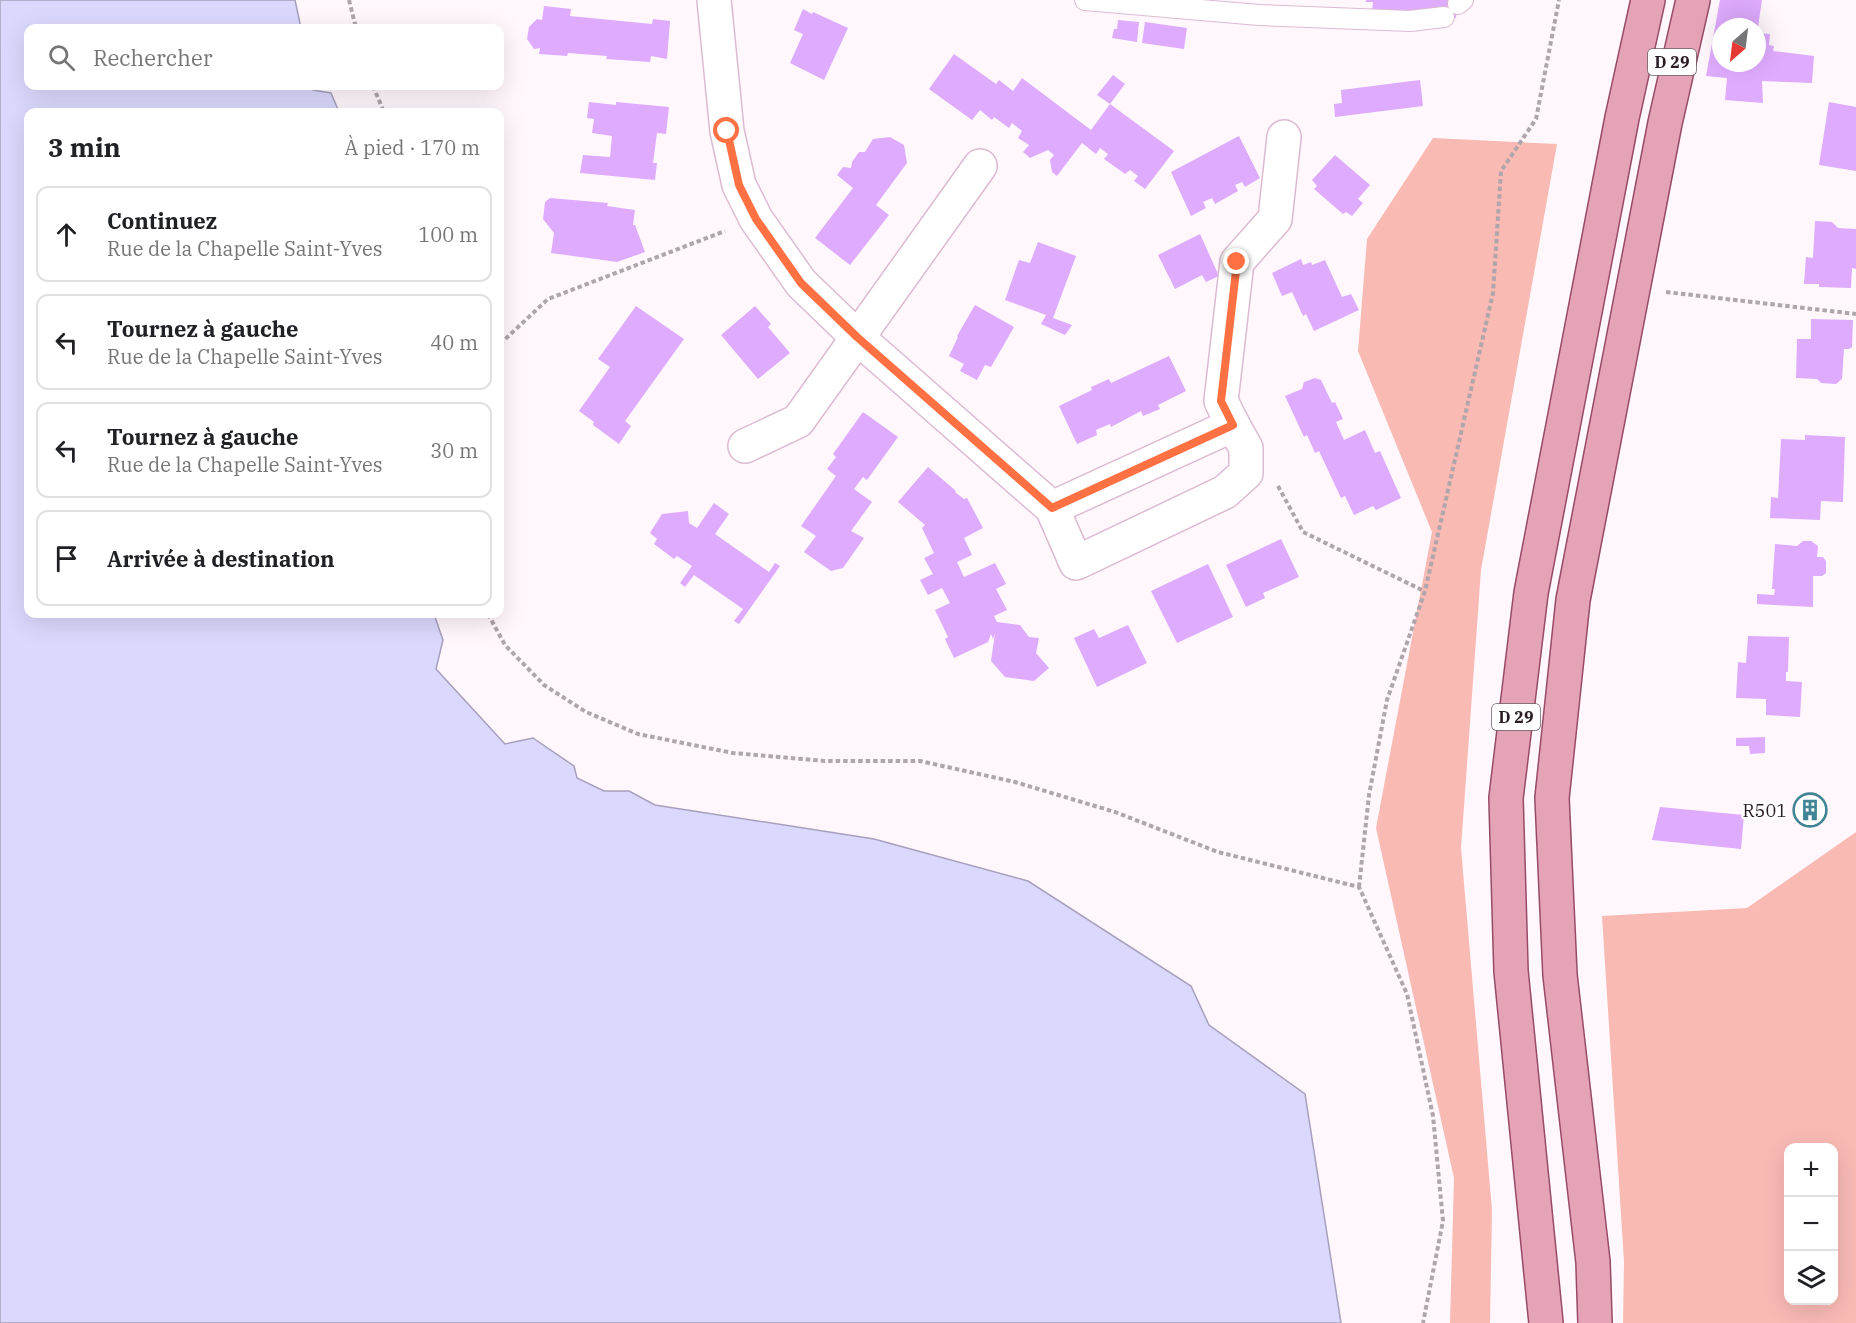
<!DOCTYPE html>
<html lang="fr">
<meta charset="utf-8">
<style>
:root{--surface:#fff;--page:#f6f6f6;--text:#202124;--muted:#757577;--line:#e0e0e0}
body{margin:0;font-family:"IBM Plex Serif",serif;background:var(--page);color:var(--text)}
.controls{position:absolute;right:18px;bottom:18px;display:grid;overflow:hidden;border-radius:12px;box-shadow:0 6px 24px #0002}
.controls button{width:54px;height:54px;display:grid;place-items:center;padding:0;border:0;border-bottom:2px solid var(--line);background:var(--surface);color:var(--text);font:30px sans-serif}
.compass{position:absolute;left:1712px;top:18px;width:54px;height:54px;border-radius:50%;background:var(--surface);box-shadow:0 6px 24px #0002;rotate:208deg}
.stop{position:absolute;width:18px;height:18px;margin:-14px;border:4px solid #ff7043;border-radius:50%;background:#fff}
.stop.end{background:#ff7043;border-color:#fff;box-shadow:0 2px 6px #0008}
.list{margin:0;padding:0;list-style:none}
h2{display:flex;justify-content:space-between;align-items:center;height:78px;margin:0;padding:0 24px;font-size:26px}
h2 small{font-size:20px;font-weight:400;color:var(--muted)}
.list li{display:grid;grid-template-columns:39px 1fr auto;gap:18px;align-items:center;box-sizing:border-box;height:96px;margin:0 12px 12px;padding:0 12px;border:2px solid var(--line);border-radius:12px}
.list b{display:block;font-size:22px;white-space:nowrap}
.list p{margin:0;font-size:20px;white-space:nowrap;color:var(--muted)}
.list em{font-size:20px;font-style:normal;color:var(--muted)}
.icon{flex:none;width:33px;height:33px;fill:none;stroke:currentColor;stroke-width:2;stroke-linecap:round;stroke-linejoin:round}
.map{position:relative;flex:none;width:1856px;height:1323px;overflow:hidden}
.search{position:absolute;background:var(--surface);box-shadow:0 6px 24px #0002;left:24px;top:24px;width:480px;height:66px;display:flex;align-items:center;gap:15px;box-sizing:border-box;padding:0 21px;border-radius:12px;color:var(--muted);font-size:22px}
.panel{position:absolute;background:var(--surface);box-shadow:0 6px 24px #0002;left:24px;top:108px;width:480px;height:510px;border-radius:12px}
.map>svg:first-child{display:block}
.green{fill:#f9bab4;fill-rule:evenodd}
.water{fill:#dbd8fd;stroke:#a6a0bc;stroke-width:1.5}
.building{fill:#dfabfe}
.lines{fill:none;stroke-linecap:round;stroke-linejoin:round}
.lane-casing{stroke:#dcbad2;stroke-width:22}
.street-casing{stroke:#dcbad2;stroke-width:36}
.primary-casing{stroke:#984b66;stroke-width:36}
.path{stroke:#afa5ab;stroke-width:4;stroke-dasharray:4.5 3;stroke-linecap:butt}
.lane{stroke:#fff;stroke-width:20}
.street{stroke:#fff;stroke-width:33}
.primary{stroke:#e5a3b8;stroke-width:33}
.route{stroke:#ff7043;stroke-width:8}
.labels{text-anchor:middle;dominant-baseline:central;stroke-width:4.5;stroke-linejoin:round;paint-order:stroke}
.shield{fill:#fff;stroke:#696066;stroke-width:1.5}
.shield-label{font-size:16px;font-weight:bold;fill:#291c25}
.poi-label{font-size:18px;fill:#291c25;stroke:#fff;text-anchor:end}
</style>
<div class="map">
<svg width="1856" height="1323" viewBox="0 0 1856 1323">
<rect width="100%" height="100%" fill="#fff7fc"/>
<g class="green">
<path d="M1433,138L1557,144L1481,570L1461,848L1492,1210L1490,1323H1450L1454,1178L1376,828L1432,532L1358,351L1367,239Z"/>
<path d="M1856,832V1323H1623L1624,1262L1602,916L1747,908ZM1788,1148H1834V1300H1788Z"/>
</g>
<path class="water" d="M0,0H295L301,28H28V86H312L313,90L331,93L339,112H28V614H434L443,640L436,669L505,744L533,738L574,766L577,778L604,791H629L655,805L874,839L1028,881L1191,986L1209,1025L1305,1094L1341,1323H0Z"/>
<g class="building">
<path d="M1366,0H1458L1456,18L1372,10L1373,2H1366Z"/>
<path d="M1720,0H1762L1758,27H1721V63H1757V33L1770,34L1769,45L1774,46L1773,51L1814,56L1812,83L1762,81L1763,103L1725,100L1727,78L1706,76Z"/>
<path d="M544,6L571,9L570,16L652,24L653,19L670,21L667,59L651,56L650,62L606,59L607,56L568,53L567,56L539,54L540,48L534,49L527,39L529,27L537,19L542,20Z"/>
<path d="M803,9L812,14L813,12L848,28L824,80L790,63L803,34L794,30Z"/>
<path d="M1118,20L1139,22L1137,42L1112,38L1114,29H1117Z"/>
<path d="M1145,22L1187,28L1184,49L1142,43Z"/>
<path d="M954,54L996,84L999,80L1013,91L1022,78L1091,130L1110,104L1174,151L1145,189L1134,181L1138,176L1130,170L1125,174L1104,159L1108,154L1100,148L1096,154L1082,143L1057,176L1052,172L1050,160L1054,155L1048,150L1030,158L1023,152L1029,145L1018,138L1022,131L1012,123L1009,128L994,117L992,120L980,110L972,120L929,89Z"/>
<path d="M1113,75L1125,84L1110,104L1097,95Z"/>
<path d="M1420,80L1423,106L1335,117L1334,104L1342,103L1341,90Z"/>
<path d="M589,102L616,105V102L669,107L666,134L657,133L653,163H657L655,180L580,173L583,155L610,157L612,136L592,133L594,119L587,118Z"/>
<path d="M1829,102L1856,107V171L1819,165Z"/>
<path d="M1239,136L1260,178L1245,187L1242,182L1235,185L1238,191L1215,204L1212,198L1203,202L1206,208L1191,216L1171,172Z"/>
<path d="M890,137L904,145L907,163L876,205L889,215L850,265L815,238L853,188L837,175L843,167L851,168L852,162L859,152H865L873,139Z"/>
<path d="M1335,155L1370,185L1358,199L1363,203L1352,216L1346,212L1343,214L1314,189L1317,186L1312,180Z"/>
<path d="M550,198L608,203L607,206L635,210L633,225H635L645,252L617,262L551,253L554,233L543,219L545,202Z"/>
<path d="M1815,221L1832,222L1838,228L1856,229V269L1852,268L1851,288L1819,287V284H1804L1806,257L1813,258Z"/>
<path d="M1200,234L1219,276L1206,282L1202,275L1175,289L1158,255Z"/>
<path d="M1038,242L1076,256L1053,318L1072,325L1065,335L1041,324L1046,315L1005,300L1019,260L1030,263Z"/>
<path d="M1301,259L1303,265L1311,262L1312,265L1325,260L1342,297L1351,294L1359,310L1314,331L1306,314L1303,316L1292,292L1282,296L1272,273Z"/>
<path d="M975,305L1014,327L991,367L985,365L977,380L960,371L964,364L949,356L958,337L957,336Z"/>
<path d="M636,306L684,339L625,421L631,426L619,444L593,425L594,422L579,411L610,367L598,359Z"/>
<path d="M755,306L771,324L768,327L790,353L758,379L721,335Z"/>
<path d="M1811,319L1853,320L1852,347L1849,349H1844L1842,379L1836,384L1821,383L1817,379L1796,378L1797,339H1811Z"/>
<path d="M1169,356L1186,391L1158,405L1160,409L1143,416L1141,411L1111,427L1110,424L1096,430L1097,435L1077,444L1059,406L1092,390L1091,387L1109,379L1111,383Z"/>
<path d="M1315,378L1321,380L1332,403L1335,402L1343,419L1336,422L1344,440L1365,430L1375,453L1380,451L1401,498L1376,510L1373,506L1354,515L1345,496L1341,498L1319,451L1315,453L1307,435L1304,437L1285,396L1302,389L1304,382Z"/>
<path d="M863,412L898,437L867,480L863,477L854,489L872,502L851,531L864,538L843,568L831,571L804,552L816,536L801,526L836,476L827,469L836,457L833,454Z"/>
<path d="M1805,435L1845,437L1843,502L1821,501L1820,520L1770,518L1771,497L1778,498L1781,439L1805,440Z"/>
<path d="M928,467L956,491L955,492L964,499L967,498L983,528L964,538L972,555L957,562L964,577L995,563L1006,584L996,589L1007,610L994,616L997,622L1020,625L1029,637L1039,638L1036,653L1049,668L1034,681L1005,677L991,661L995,633L993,639L991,634L988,642L954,658L945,639L948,637L935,610L950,603L942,588L928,595L920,580L933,574L924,558L934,553L922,528L925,525L898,502Z"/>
<path d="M714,503L729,514L715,534L769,572L775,563L780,566L739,624L734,621L743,609L694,575L685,587L680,583L692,566L677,556L674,559L654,544L657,539L650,533L662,514L688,511L689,523L697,528Z"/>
<path d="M1281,539L1299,577L1263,593L1265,598L1246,607L1226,565Z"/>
<path d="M1803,541H1811L1818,546L1817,557H1823L1826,561V573L1822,576H1813V607L1757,604V594L1774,595L1775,589H1772L1775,544L1797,546Z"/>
<path d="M1208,564L1233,617L1177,643L1151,591Z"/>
<path d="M1128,625L1147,663L1097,687L1074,638L1094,629L1099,638Z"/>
<path d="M1748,636L1789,637L1788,672H1786V681L1802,682L1800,717L1766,715V699L1736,698L1738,662L1746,663Z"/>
<path d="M1765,737V753L1750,754L1749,746H1736V738Z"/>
<path d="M1798,801L1822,803V819L1797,817Z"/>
<path d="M1660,807L1744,815L1741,849L1652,840Z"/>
</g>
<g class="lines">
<g class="lane-casing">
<g id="lane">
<path d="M1085,0L1259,15L1410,21L1444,17"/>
<path d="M1458,4L1463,0"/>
</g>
</g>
<g class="street-casing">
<g id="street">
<path d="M714,0L727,131L739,185L756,219L801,283L857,337L1052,508L1233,425L1221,401L1237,262L1275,219L1284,137"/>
<path d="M745,446L798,421L980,166"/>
<path d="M1052,508L1076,563L1225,492L1246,473V448L1233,425"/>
</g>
</g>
<g class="primary-casing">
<g id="primary">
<path d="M1546,1323L1511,971L1506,798L1531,593L1622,118L1648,0"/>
<path d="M1595,1323L1593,1262L1560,975L1552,798L1573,600L1665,123L1693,0"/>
</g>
</g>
<g class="path">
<path d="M349,0L356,28"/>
<path d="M373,86L384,112"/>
<path d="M1666,292L1856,314"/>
<path d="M500,344L548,299L725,231"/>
<path d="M1278,486L1303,532L1424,591"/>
<path d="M488,614L505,645L544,685L586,712L638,734L733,753L825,761H920L1015,782L1115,812L1218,852L1359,887L1407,994L1433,1116L1443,1221L1423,1323"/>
<path d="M1359,887L1369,795L1387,700L1425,591L1493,293L1501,171L1536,119L1559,0"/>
</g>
<use href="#lane" class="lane"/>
<use href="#street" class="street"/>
<use href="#primary" class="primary"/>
</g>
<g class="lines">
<path class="route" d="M727,131L739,185L756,219L801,283L857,337L1052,508L1233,425L1221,401L1237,262"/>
</g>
<defs>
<g id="building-ring" transform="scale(1.725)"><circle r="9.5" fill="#fff" stroke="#418494" stroke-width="1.5"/><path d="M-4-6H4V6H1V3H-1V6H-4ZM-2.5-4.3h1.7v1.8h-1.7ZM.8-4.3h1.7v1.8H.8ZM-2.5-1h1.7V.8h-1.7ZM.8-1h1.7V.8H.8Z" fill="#418494"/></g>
</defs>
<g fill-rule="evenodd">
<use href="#building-ring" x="1810" y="810"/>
</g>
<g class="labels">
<g class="shield">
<rect x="1648" y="49" width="48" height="26" rx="4.5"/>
<rect x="1492" y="704" width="48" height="26" rx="4.5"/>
</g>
<g class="shield-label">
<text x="1672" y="62">D 29</text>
<text x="1516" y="717">D 29</text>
</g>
<g class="poi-label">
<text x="1787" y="810">R501</text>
</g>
</g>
</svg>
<div class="controls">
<button>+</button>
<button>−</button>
<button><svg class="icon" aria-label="layers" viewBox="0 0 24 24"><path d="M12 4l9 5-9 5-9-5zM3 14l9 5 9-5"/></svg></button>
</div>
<svg class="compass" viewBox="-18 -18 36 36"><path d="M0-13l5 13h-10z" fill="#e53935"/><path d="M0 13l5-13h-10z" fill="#757577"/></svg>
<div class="stop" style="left:727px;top:131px"></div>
<div class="stop end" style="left:1237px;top:262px"></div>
<div class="search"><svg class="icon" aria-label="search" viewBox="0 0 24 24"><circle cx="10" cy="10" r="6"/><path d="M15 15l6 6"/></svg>Rechercher</div>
<section class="panel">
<h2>3 min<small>À pied · 170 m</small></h2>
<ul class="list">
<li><svg class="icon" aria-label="ahead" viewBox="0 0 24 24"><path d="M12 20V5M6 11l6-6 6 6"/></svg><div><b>Continuez</b><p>Rue de la Chapelle Saint-Yves</p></div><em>100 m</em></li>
<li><svg class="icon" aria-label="left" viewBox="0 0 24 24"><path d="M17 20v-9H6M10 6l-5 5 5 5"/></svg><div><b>Tournez à gauche</b><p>Rue de la Chapelle Saint-Yves</p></div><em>40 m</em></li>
<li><svg class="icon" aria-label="left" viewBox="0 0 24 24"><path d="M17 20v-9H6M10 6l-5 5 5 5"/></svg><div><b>Tournez à gauche</b><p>Rue de la Chapelle Saint-Yves</p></div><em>30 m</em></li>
<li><svg class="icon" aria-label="arrive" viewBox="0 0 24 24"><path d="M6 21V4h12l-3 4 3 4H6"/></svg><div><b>Arrivée à destination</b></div></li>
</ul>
</section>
</div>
